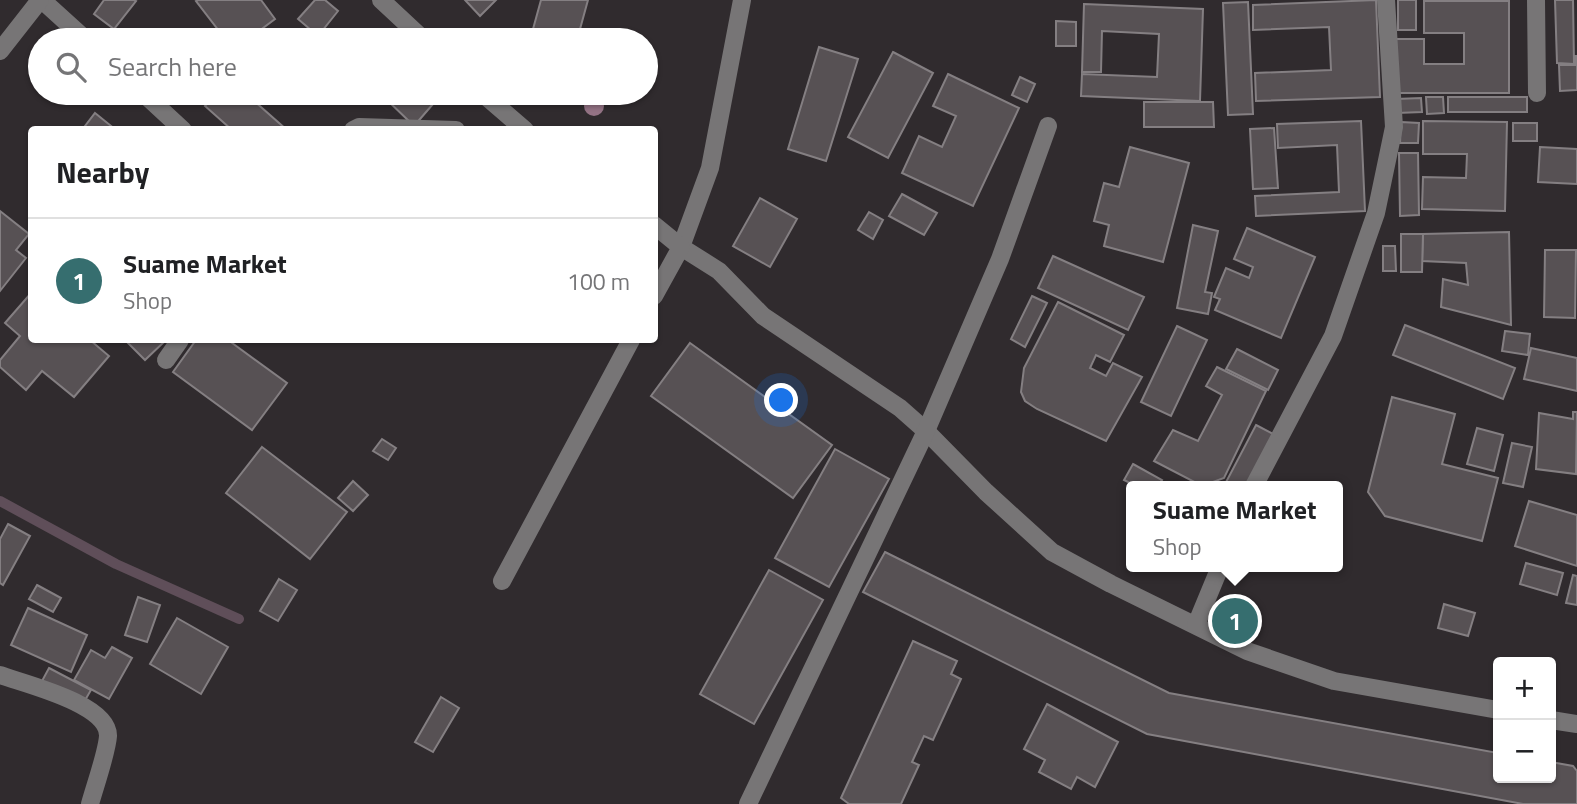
<!DOCTYPE html>
<meta charset="utf-8">
<style>
:root{--surface:#fff;--page:#f2f2f2;--text:#202124;--muted:#757577;--line:#e0e0e0;--accent:#366e6f}
body{margin:0;font-family:"Titillium Web",sans-serif;background:var(--page);color:var(--text)}
.controls{position:absolute;right:21px;bottom:21px;display:grid;overflow:hidden;border-radius:7px;box-shadow:0 2px 5px #0004}
.controls button{width:63px;height:63px;display:grid;place-items:center;padding:0;border:0;border-bottom:2px solid var(--line);background:var(--surface);color:var(--text);font:35px sans-serif}
.you{position:absolute;left:782px;top:401px;width:24px;height:24px;margin:-18px;border:5px solid #fff;border-radius:50%;background:#1a73e8;box-shadow:0 0 0 10px #1a73e833}
.badge{display:grid;place-items:center;width:46px;height:46px;border-radius:50%;background:var(--accent);color:#fff;font-size:23px;font-weight:700}
.pin{position:absolute;translate:-50% -50%;border:4px solid #fff;box-shadow:0 2px 7px #0006}
.popup{position:absolute;left:1126px;top:481px;width:217px;height:91px;box-sizing:border-box;display:grid;place-content:center;border-radius:7px;background:var(--surface);filter:drop-shadow(0 2px 5px #0005);font-size:23px;white-space:nowrap;color:var(--muted)}
.popup b{font-size:26px;color:var(--text)}
.popup::after{content:'';position:absolute;left:50%;top:100%;margin-left:-14px;border:14px solid transparent;border-top-color:var(--surface)}
.list{margin:0;padding:0;list-style:none}
h2{display:flex;justify-content:space-between;align-items:center;height:91px;margin:0;padding:0 28px;font-size:30px}
h2 small{font-size:23px;font-weight:400;color:var(--muted)}
.list li{display:grid;grid-template-columns:46px 1fr auto;gap:21px;align-items:center;box-sizing:border-box;height:126px;padding:0 28px;border-top:2px solid var(--line)}
.list b{display:block;font-size:26px;white-space:nowrap}
.list p{margin:0;font-size:23px;white-space:nowrap;color:var(--muted)}
.list em{font-size:23px;font-style:normal;color:var(--muted)}
.icon{flex:none;width:38px;height:38px;fill:none;stroke:currentColor;stroke-width:2;stroke-linecap:round;stroke-linejoin:round}
.map{position:relative;flex:none;width:1577px;height:804px;overflow:hidden}
.search{position:absolute;background:var(--surface);box-shadow:0 2px 5px #0004;left:28px;top:28px;width:630px;height:77px;display:flex;align-items:center;gap:18px;box-sizing:border-box;padding:0 24px;border-radius:38px;color:var(--muted);font-size:26px}
.panel{position:absolute;background:var(--surface);box-shadow:0 2px 5px #0004;left:28px;top:126px;width:630px;height:217px;border-radius:7px}
.map>svg:first-child{display:block}
.lines{fill:none;stroke-linecap:round;stroke-linejoin:round}
.stream{stroke:#5f4e59;stroke-width:10}
.building{fill:#575154;stroke:#847f82;stroke-width:2}
.minor{stroke:#777576;stroke-width:18}
.tree{fill:#947385}
</style>
<div class="map">
<svg width="1577" height="804" viewBox="0 0 1577 804">
<rect width="100%" height="100%" fill="#302b2e"/>
<g class="lines">
<path class="stream" d="M0,501L116,564L239,619"/>
</g>
<g class="building">
<path d="M104,0H134L136,1L114,29L94,14Z"/>
<path d="M198,0H261L275,19L247,40H226L196,1Z"/>
<path d="M315,0H325L338,11L318,36L298,19Z"/>
<path d="M465,0H496L480,16Z"/>
<path d="M541,0H588L577,40H530Z"/>
<path d="M1376,0L1380,97L1256,101L1255,73L1331,70L1329,27L1253,30V5Z"/>
<rect x="1398" y="0" width="18" height="30"/>
<path d="M1555,0H1573L1574,64L1557,63Z"/>
<path d="M1424,1H1509V93H1396V39H1424V64H1464V33H1424Z"/>
<path d="M1248,2L1253,114L1228,115L1223,3Z"/>
<path d="M1084,4L1203,9L1200,101L1081,96L1082,74L1157,77L1159,34L1102,31L1101,72H1082Z"/>
<path d="M1056,21L1076,22V46H1056Z"/>
<path d="M819,47L858,59L826,161L788,149Z"/>
<path d="M893,52L933,73L888,158L848,137Z"/>
<path d="M1575,56H1577V90L1560,91L1559,65H1575Z"/>
<path d="M948,74L1019,108L973,206L902,173L919,136L942,147L956,116L933,106Z"/>
<path d="M1020,77L1035,84L1027,102L1012,95Z"/>
<path d="M217,93H245L287,130H232L205,106Z"/>
<path d="M388,93H421L433,104L414,126L384,97Z"/>
<path d="M1426,97H1443L1444,113L1427,114Z"/>
<rect x="1448" y="97" width="79" height="15"/>
<path d="M1421,98L1422,112L1397,113L1396,99Z"/>
<path d="M1144,102H1213L1214,127H1144Z"/>
<path d="M95,113L116,130H82Z"/>
<path d="M1361,121L1365,211L1256,216L1255,196L1339,192L1337,145L1278,148L1277,124Z"/>
<path d="M1423,121L1507,122L1505,211L1422,209L1423,177L1466,178L1467,154H1423Z"/>
<path d="M1401,122L1419,123L1418,143H1400Z"/>
<rect x="1513" y="123" width="24" height="18"/>
<path d="M1274,128L1278,188L1253,189L1250,129Z"/>
<path d="M1130,147L1189,163L1163,262L1104,246L1109,225L1094,221L1104,183L1119,187Z"/>
<path d="M1540,147L1577,149V184L1538,182Z"/>
<path d="M1399,153H1418L1419,215L1400,216Z"/>
<path d="M902,194L937,213L924,235L889,216Z"/>
<path d="M760,198L797,219L770,267L733,246Z"/>
<path d="M0,211L29,234L16,250L26,258L0,291Z"/>
<path d="M869,212L883,220L873,239L858,230Z"/>
<path d="M1193,225L1218,231L1205,292L1212,293L1208,314L1177,308Z"/>
<path d="M1247,228L1315,257L1281,338L1215,310L1220,299L1214,297L1226,268L1249,278L1253,267L1234,259Z"/>
<path d="M1509,232L1511,325L1441,307L1443,279L1468,285L1466,263L1422,261L1423,234Z"/>
<path d="M1401,234H1423L1422,272H1401Z"/>
<path d="M1383,246H1395L1396,271H1383Z"/>
<path d="M1545,250H1576L1575,318L1544,317Z"/>
<path d="M1053,256L1144,297L1128,330L1038,288Z"/>
<path d="M32,292V340H90L109,356L74,397L42,371L26,390L0,367V360L20,336L5,323Z"/>
<path d="M1032,296L1047,303L1025,347L1011,339Z"/>
<path d="M1058,302L1124,335L1110,362L1096,355L1090,368L1106,376L1113,363L1142,377L1106,441L1037,409L1025,401L1021,392L1024,368Z"/>
<path d="M1405,325L1515,368L1503,399L1393,355Z"/>
<path d="M1177,326L1207,340L1171,416L1141,402Z"/>
<path d="M1505,331L1530,334L1528,355L1502,351Z"/>
<path d="M125,340H166L145,360Z"/>
<path d="M196,340H228L287,383L252,430L173,372Z"/>
<path d="M690,343L832,445L793,498L651,396Z"/>
<path d="M1531,348L1577,358V391L1524,379Z"/>
<path d="M1237,349L1278,370L1268,390L1226,369Z"/>
<path d="M1217,367L1266,391L1224,478L1202,486L1154,461L1173,430L1198,441L1222,395L1206,386Z"/>
<path d="M1392,397L1455,414L1442,464L1498,478L1482,541L1385,516L1368,492Z"/>
<path d="M1573,412H1577L1576,474L1536,469L1539,413L1573,419Z"/>
<path d="M1256,425L1277,436L1250,486H1224Z"/>
<path d="M1477,428L1503,435L1494,471L1467,464Z"/>
<path d="M382,439L396,448L388,460L373,451Z"/>
<path d="M1512,443L1532,447L1523,487L1503,483Z"/>
<path d="M262,447L347,512L310,559L226,493Z"/>
<path d="M835,449L889,479L829,587L775,558Z"/>
<path d="M1133,464L1162,480L1158,486H1136L1124,480Z"/>
<path d="M353,481L368,495L353,511L338,498Z"/>
<path d="M1529,501L1577,515V566L1515,546Z"/>
<path d="M8,524L30,536L3,585L0,583V539Z"/>
<path d="M885,552L1169,693L1498,753V778H1551V762L1573,766L1577,771V804H1523L1147,734L863,592Z"/>
<path d="M1526,563L1563,573L1557,595L1520,584Z"/>
<path d="M769,570L823,600L754,724L700,694Z"/>
<path d="M1573,575L1577,576V605L1566,603Z"/>
<path d="M279,579L297,590L278,621L260,611Z"/>
<path d="M37,585L61,598L53,612L29,599Z"/>
<path d="M138,597L160,605L147,642L125,635Z"/>
<path d="M1444,604L1475,613L1468,636L1438,628Z"/>
<path d="M28,608L87,635L71,672L11,645Z"/>
<path d="M177,618L228,647L201,694L150,664Z"/>
<path d="M913,641L957,661L951,674L961,679L933,740L924,736L912,762L919,765L901,804H849L841,798Z"/>
<path d="M112,647L132,658L109,699L74,680L91,650L105,658Z"/>
<path d="M49,668L91,690L84,702L42,681Z"/>
<path d="M441,697L459,708L433,752L415,742Z"/>
<path d="M1047,704L1118,742L1095,787L1077,777L1071,789L1039,772L1045,760L1024,749Z"/>
</g>
<g class="lines">
<g class="minor">
<path d="M42,0L86,40"/>
<path d="M381,0L424,40"/>
<path d="M742,0L710,168L681,247L719,271L763,316L900,408L926,431L986,492L1052,552L1111,584L1247,651L1334,681L1498,710"/>
<path d="M1536,0L1537,93"/>
<path d="M0,51L40,0"/>
<path d="M143,93L183,130"/>
<path d="M482,93L525,130"/>
<path d="M353,130L359,127L456,130"/>
<path d="M654,225L681,247L654,296"/>
<path d="M166,360L180,340"/>
<path d="M1254,486L1333,336L1376,213L1394,127L1386,0"/>
<path d="M502,581L631,340"/>
<path d="M1196,625L1220,567"/>
<path d="M0,675C25,684 109,704 108,736C107,752 95,786 90,804"/>
<path d="M1551,720L1577,724"/>
<path d="M748,804L926,431L1000,259L1048,126"/>
</g>
</g>
<circle class="tree" cx="594" cy="106" r="10"/>
</svg>
<div class="controls">
<button>+</button>
<button>−</button>
</div>
<div class="you"></div>
<div class="pin badge" style="left:1235px;top:621px">1</div>
<div class="popup"><b>Suame Market</b>Shop</div>
<div class="search"><svg class="icon" aria-label="search" viewBox="0 0 24 24"><circle cx="10" cy="10" r="6"/><path d="M15 15l6 6"/></svg>Search here</div>
<section class="panel">
<h2>Nearby<small></small></h2>
<ul class="list">
<li><span class="badge">1</span><div><b>Suame Market</b><p>Shop</p></div><em>100 m</em></li>
</ul>
</section>
</div>
